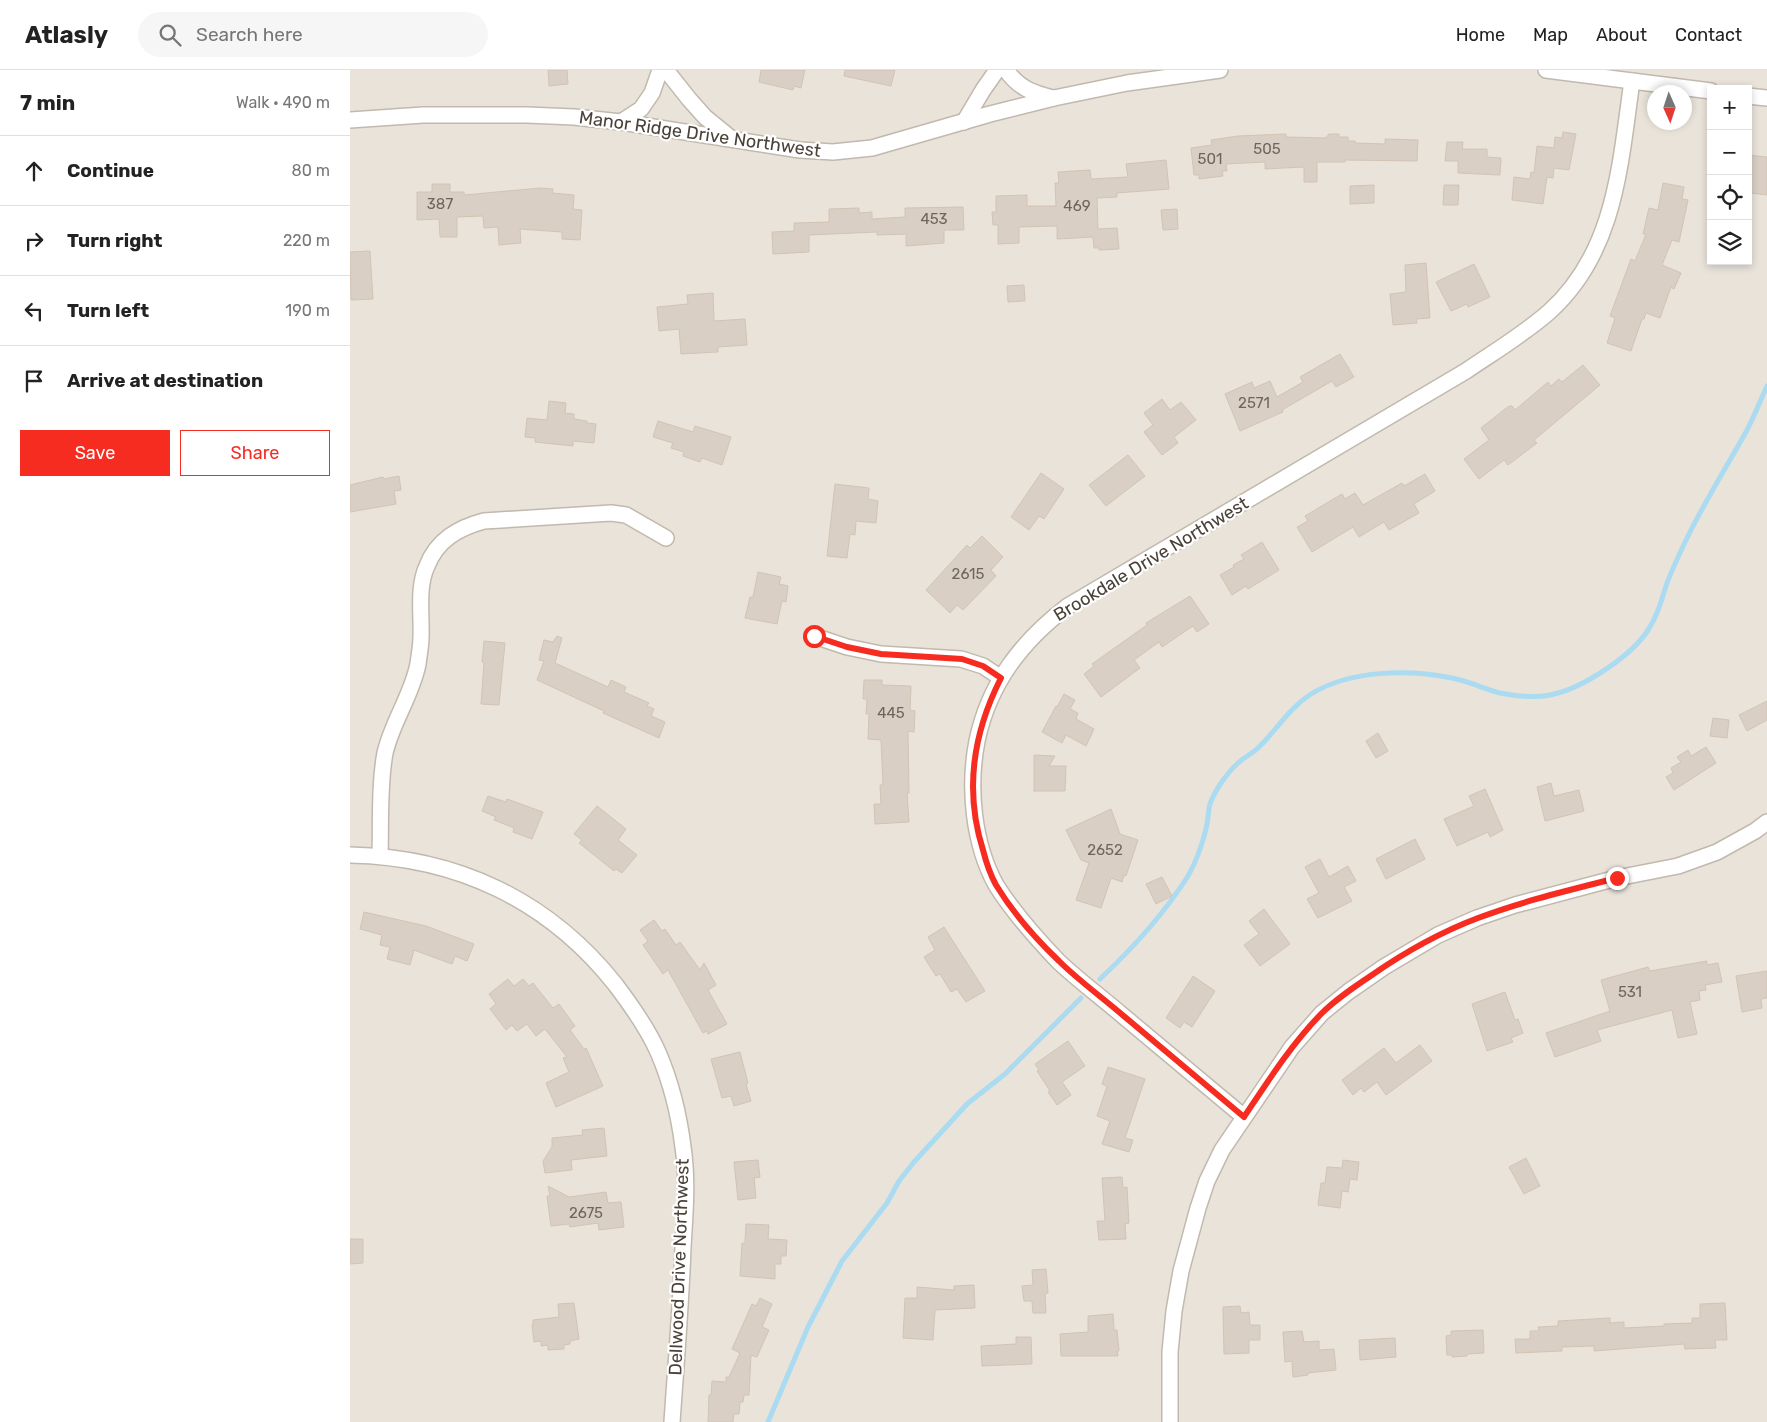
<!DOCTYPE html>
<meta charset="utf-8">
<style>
:root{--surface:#fff;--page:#f6f6f6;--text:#222;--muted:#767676;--line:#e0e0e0;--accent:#f72c21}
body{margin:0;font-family:Rubik,sans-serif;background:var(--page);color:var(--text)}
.controls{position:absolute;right:15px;top:15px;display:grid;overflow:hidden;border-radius:0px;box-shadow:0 2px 8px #0003}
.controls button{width:45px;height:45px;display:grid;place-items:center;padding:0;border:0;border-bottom:1px solid var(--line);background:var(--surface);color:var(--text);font:25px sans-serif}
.compass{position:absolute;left:1297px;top:15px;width:45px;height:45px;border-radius:50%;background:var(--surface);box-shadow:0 2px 8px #0003;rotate:177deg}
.stop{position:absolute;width:15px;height:15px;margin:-11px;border:4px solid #f72c21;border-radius:50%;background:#fff}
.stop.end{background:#f72c21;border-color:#fff;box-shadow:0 1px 5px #0008}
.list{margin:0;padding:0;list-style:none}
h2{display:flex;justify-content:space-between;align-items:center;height:65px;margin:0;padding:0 20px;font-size:21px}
h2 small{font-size:16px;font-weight:400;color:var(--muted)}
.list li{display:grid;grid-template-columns:32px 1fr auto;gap:15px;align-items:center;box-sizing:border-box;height:70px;padding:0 20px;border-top:1px solid var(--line)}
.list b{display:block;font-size:19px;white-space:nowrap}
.list em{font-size:16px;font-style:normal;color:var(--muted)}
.actions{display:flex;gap:10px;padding:15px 20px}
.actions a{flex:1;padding:11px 0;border:1px solid var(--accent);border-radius:0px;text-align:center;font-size:18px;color:var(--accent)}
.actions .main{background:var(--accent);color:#fff}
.icon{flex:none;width:28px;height:28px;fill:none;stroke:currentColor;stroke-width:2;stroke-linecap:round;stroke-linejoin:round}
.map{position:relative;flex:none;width:1417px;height:1352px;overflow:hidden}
header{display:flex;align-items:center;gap:30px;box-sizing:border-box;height:70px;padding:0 25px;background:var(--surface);border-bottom:1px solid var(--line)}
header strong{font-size:24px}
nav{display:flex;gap:28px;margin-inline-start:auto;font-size:18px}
.search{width:350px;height:45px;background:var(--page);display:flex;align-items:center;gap:12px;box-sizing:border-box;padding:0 18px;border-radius:28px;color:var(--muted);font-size:19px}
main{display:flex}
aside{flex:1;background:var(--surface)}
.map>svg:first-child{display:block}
.residential{fill:#e9e3da;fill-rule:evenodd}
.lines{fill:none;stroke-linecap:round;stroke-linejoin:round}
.stream{stroke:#aadbf0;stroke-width:5}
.building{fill:#dacfc4;stroke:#d2c4b4}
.street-casing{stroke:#c1b9ae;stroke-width:18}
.street{stroke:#fff;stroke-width:15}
.route{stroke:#f72c21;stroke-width:6}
.labels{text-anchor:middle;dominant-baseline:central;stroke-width:4.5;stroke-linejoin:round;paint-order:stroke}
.number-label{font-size:15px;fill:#6e655c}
.street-label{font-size:18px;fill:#4a4239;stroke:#fff}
</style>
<header>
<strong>Atlasly</strong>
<div class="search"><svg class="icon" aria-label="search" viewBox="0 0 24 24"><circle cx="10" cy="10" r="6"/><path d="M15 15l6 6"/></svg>Search here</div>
<nav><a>Home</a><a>Map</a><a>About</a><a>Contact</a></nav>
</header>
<main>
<aside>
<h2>7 min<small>Walk · 490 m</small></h2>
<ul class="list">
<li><svg class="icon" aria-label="ahead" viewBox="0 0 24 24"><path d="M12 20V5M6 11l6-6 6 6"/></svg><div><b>Continue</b></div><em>80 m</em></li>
<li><svg class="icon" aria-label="right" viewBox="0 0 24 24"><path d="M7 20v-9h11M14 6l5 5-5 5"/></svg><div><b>Turn right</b></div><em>220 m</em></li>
<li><svg class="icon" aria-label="left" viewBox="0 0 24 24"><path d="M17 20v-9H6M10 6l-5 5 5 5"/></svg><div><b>Turn left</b></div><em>190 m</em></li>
<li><svg class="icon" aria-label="arrive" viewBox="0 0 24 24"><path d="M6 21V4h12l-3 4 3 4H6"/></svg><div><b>Arrive at destination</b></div></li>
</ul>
<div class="actions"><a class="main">Save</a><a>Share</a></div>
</aside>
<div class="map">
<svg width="1417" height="1352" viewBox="0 0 1417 1352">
<rect width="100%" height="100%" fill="#f6f2ec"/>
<path class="residential" d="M0,0H1417V1352H0ZM1361,19H1398V191H1361ZM1304,22H1334V52H1304Z"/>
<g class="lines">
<g class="stream">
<path d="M750,909C783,878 814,844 838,806C846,792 852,775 856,759C858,751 858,742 860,734C865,720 877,703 888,693C894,687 902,684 908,678C926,661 939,638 961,624C1000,600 1058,599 1102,608C1119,611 1134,619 1150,623C1165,626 1185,628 1200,625C1232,619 1286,584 1301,555C1309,542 1312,528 1317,513C1324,495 1333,476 1342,458C1359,425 1378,394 1396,362C1404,347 1410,331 1417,316"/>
<path d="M418,1352L458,1257L492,1191L537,1133L549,1111L564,1092L617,1034L655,1004L731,928"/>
</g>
</g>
<g class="building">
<path d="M198,0H217L218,14L199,16Z"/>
<path d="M411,0H455L451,18L444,16L443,20L409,12Z"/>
<path d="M495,0H545L541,16L494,6Z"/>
<path d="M1213,62L1226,64L1219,100L1204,98L1203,108L1197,107L1193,134L1162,130L1164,107L1180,109L1181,102L1184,103L1187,76L1204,78L1205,67L1212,68Z"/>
<path d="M936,64V67L976,68L979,64H989V67H998V71H1005V73L1035,74V69L1068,70L1067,91L995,90V92H967V112H954V97L915,99V92L876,94L877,101H872L873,106L849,109V105H844L841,78L862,75L861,70L888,66Z"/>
<path d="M1097,72H1113L1112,79H1137V87L1151,88L1150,105L1108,103V91H1095Z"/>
<path d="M1398,85L1417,87V125L1400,123Z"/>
<path d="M816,90L819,119L767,123V127L747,128L748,159L767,158L769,179L749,180V178H744L743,167L707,169V156L669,157V173L648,174V155H643L642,142H646V126L677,125V136H706L705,113H709L708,102L740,100L741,109L778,107L776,94Z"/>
<path d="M1313,113L1334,117L1332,129L1338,130L1329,172L1322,170L1312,195L1331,203L1324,219L1321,217L1310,248L1296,243L1294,249H1292L1281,281L1257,273L1265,248L1260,246L1281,189L1285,191L1296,164H1293L1299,138L1308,140Z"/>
<path d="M82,114H100V122H114V125L190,118L203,119L202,123L224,125L223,139L232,140L230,170L212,169V162L170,159L171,173L149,175L148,157L134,158L133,146L107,147V167H90L89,149L67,150V122H82Z"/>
<path d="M1024,115V133L1000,134V116Z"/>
<path d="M1094,115H1109L1108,135H1093Z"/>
<path d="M613,137L614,160H594V173L556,176V164L527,165V162L459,165V182L423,184L422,162L444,161V153L479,152V139L509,138V143L522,142V149L555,147V138Z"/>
<path d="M827,139L828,159L813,160L811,140Z"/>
<path d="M20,181L23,229L1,230L0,182Z"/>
<path d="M1076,193L1080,248L1066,249L1067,253L1043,255L1040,224L1056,222L1055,195Z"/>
<path d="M1124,194L1140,227L1118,237L1117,234L1101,241L1086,212Z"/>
<path d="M674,215L675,231L658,232L657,216Z"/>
<path d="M363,223L364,251L395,249L397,275L368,277V282L331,284L329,259L309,261L307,237L338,234L337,225Z"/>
<path d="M990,284L1004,307L986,317L982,311L932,340L933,342L890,361L875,324L902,312L904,318L920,311L927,327L953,312L950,307Z"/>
<path d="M1233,295L1250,315L1184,370L1187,373L1158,395L1154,390L1129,409L1114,389L1139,370L1131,358L1159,336H1162L1165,340L1198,312L1201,316L1209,309L1212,312Z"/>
<path d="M812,329L820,340L831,332L846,350L824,367L828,373L812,385L794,362L803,355L794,343Z"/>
<path d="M199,331L216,333L215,343L224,344V349L237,351V353L246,354L244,373L223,371V376L185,372V368L175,367L177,348L197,350Z"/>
<path d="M308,351L343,362L345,356L381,367L372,395L352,388L350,392L333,386L334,382L321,378L323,373L303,367Z"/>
<path d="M778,385L795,406L756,436L739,415Z"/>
<path d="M691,403L714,419L694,449L689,446L679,460L661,447Z"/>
<path d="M1075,404L1085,421L1064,434L1069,443L1039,460L1034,452L1009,467L1003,457L962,482L947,457L958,451L955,446L992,424L995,429L1005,423L1013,435L1052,413L1054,416Z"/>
<path d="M49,406L51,420L44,421L46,434L0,442V415L33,407L34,409Z"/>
<path d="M485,414L519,418L518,429L528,431L526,453L506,451L505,465L500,464L497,488L477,486Z"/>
<path d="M632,466L653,487L641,500L646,506L613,540L607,535L600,543L576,520L617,475L620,478Z"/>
<path d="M912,472L929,500L898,519L896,516L882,525L870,505L884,497L883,495L894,489L891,485Z"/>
<path d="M408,502L431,507L429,514L438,516L436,532L432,531L427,554L395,548L400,527H403Z"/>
<path d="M840,526L859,554L847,562L843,556L812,577L809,572L784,590L790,598L751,627L734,604L744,596L742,594L797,555L796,553Z"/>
<path d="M207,566L212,568L205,593L258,617L261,610L276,617L274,622L299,633L297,636L304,639L301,646L315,652L309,668L253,643L254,641L187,610L194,591L189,590L194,570L203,572Z"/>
<path d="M134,571L155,573L149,635L131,634L134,593L132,592Z"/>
<path d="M514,610H532V615L561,616L560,640L565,641L564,662L558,661L559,723H557L559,752L525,754L524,734H531L530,715H533L531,670L518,669L519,644H516L517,629H513Z"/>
<path d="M714,624L725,630L720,639L728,643L726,649L744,659L736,676L716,665L712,673L692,662L706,636L707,637Z"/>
<path d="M1417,631V650L1397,661L1389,645Z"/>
<path d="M1363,648L1379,650L1377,668L1360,666Z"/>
<path d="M1028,663L1038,681L1026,688L1016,671Z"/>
<path d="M1356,677L1366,693L1324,720L1316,707L1323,703L1321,698L1331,692L1327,687L1338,680L1341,686Z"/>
<path d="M684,685L705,686L699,696H716L715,721H685L684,722Z"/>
<path d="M1201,713L1204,726L1229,720L1234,741L1195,751L1187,717Z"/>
<path d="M1135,719L1153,760L1140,767L1138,762L1107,776L1094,749L1124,736L1119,726Z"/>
<path d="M138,726L156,732L157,729L193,742L182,769L163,762L164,758L144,750L146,747L132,741Z"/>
<path d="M247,736L276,759L268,770L287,785L272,803L266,799L264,801L229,773L232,770L224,764Z"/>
<path d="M761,739L770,764L788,770L776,806L774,805L772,812L761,808L751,838L726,830L739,793L731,790L716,760Z"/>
<path d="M1065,769L1075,789L1036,809L1026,789Z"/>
<path d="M970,789L979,807L998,796L1006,811L994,817L1002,831L968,848L957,829L969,823L955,797Z"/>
<path d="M812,807L822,826L806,834L796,814Z"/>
<path d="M914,839L940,874L910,896L894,875L909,864L899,851Z"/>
<path d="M14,842L76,856L124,874L117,891L105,886L102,894L64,880L60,895L37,889L40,877L30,875L32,865L10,859Z"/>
<path d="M304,850L312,861L315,859L326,875L330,872L350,900L354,893L366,915L358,920L377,954L358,964L357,961L353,963L318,900L313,904L293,875L298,871L290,860Z"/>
<path d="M594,857L635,921L616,932L607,919L601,922L590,904L586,906L574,887L585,880L578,867Z"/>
<path d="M1357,891V895L1368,893L1372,912L1355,915L1356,920L1349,921L1350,930L1340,932L1347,964L1328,968L1322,940L1247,960L1251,971L1205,987L1196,963L1260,941L1251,910L1298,897L1300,901Z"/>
<path d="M1417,901V928L1411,929L1412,938L1392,942L1386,906Z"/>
<path d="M843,906L865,921L842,957L834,952L830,958L816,948Z"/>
<path d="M158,909L164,916L173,909L179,916L183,913L203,938L209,934L225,956L220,960L234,979L236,978L253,1016L206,1037L196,1013L219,1002L213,988L217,987L195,959L186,966L177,954L167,961L162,955L156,960L140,939L146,934L139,924Z"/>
<path d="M1155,922L1165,950L1168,949L1173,963L1161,968L1163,972L1137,981L1122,934Z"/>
<path d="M718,971L735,996L712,1012L721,1025L707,1035L698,1022L700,1021L687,1001L689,1000L685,994Z"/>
<path d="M1070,975L1082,991L1036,1025L1027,1012L1014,1022L1011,1018L1003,1025L992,1010L1034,978L1046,993Z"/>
<path d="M390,982L398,1013L396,1014L401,1031L384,1036L381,1026L372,1028L361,989Z"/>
<path d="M758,997L795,1009L775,1068L783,1070L779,1082L752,1074L760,1051L747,1046L757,1016L752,1014Z"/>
<path d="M254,1058L257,1086L221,1090L222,1100L195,1103L193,1091L202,1077V1068L233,1065L232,1060Z"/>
<path d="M1176,1088L1190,1116L1174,1124L1159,1097Z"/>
<path d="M408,1090L410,1107L404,1108L406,1128L388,1130L384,1092Z"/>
<path d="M993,1090L1009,1092L1007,1110L1000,1109L998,1122L992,1121L990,1138L968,1135L971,1113H975L977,1097L992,1098Z"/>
<path d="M772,1107L773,1118L777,1117L779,1153L775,1154L776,1169L749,1170L747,1151H755L752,1108Z"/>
<path d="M198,1116L219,1127L256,1122L258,1133L271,1132L274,1157L249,1160L248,1153L220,1157L219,1154L201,1156L197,1126H200Z"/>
<path d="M396,1154L419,1155L418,1169L437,1170L436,1186H431V1194H425V1209L390,1206L392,1173H395Z"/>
<path d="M0,1169H13V1193L0,1194Z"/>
<path d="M696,1199L698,1223L695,1224L696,1243H683L682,1231H674L672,1216L683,1215L682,1200Z"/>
<path d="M624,1215L625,1238L585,1240L583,1270L553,1268L555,1228H567V1217L604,1220V1216Z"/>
<path d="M410,1228L422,1234L412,1257L419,1260L407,1287L401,1285L399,1325H394L393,1332H390L389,1344H384L383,1352H358L359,1325H361L362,1311L376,1312V1307H379L390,1283L382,1279L402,1234L406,1236Z"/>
<path d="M224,1233L229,1269L220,1271V1274L214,1275V1279L198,1280V1275L191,1276V1271L184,1272L182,1255H183V1250L209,1247L208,1234Z"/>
<path d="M1375,1233L1377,1270H1365L1366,1278L1335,1279L1334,1274L1244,1281V1276L1212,1277V1281L1166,1283L1165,1269H1180V1261H1189L1188,1257L1208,1256V1251L1260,1248V1253L1274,1252V1258L1314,1256V1254L1342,1253V1248H1350V1234Z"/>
<path d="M890,1236L891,1243L899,1242L900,1255H910V1270H899V1283L874,1284L873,1237Z"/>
<path d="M763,1244L764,1260H767L769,1281H767L768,1286H711L710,1264L738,1262V1246Z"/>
<path d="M1133,1260L1134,1283L1117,1284V1286L1102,1287V1285H1097L1096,1266L1101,1265V1261Z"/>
<path d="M952,1261L954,1272L969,1271V1280L984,1279L986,1300L958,1303V1305L943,1307L942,1291L935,1292L933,1262Z"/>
<path d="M666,1267H681L682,1294L632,1296L631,1276L666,1274Z"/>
<path d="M1045,1268L1046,1287L1010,1290L1009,1270Z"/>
</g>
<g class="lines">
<g class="street-casing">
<g id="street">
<path d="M316,0L339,29L355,47L382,69"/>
<path d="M656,0C669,18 682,23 703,28"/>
<path d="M1196,0L1361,21"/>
<path d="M1398,26L1417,28"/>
<path d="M0,50L73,45H177L224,47L271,52L450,80L483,82L522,78L640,44L704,28L777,13L870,0"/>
<path d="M271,52L291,39L302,23L310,0"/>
<path d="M614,52L633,20L647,0"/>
<path d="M464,566L497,577L531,584L611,589L633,596L651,608"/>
<path d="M0,785C107,787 198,830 265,914C281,935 297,957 308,982C321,1012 329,1045 333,1077C338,1110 335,1144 333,1177C331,1235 326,1294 322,1352"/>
<path d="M30,785C31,753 29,715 35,683C42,652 62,625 68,594C69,585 71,576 71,567C72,545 67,517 77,496C87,470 108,458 134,451L261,443L276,445L316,468"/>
<path d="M894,1047C853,1013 813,979 772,945C751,927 728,910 708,891C686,868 663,842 646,815C623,773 618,717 627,671C639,613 672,571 718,536L1116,301C1144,282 1174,264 1199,242C1266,182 1270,94 1282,11"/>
<path d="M820,1352V1282L824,1241L831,1201L848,1138L857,1111L872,1080L942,977L972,943L998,922L1034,897L1088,865L1127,848L1165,835L1267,808L1328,796L1367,782L1405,761L1417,752"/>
</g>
</g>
<use href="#street" class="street"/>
</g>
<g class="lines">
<path class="route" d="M464,566L497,577L531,584L612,589L633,596L651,608C623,663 614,720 633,780C636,792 640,804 646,815C663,843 686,869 709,891C727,909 749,925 769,942C811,977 852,1012 894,1047C918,1011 941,975 971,944C986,929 1004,917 1022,905C1055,882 1091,862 1128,848C1173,831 1220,820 1267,808"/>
</g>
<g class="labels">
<g class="number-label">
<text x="917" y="79">505</text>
<text x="860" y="89">501</text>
<text x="90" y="134">387</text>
<text x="727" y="136">469</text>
<text x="584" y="149">453</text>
<text x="904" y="333">2571</text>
<text x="618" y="504">2615</text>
<text x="541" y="643">445</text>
<text x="755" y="780">2652</text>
<text x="1280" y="922">531</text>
<text x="236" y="1143">2675</text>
</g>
<g class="street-label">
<text transform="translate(350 64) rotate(8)">Manor Ridge Drive Northwest</text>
<text transform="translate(801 489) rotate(-31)">Brookdale Drive Northwest</text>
<text transform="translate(329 1197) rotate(-88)">Dellwood Drive Northwest</text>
</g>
</g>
</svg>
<div class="controls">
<button>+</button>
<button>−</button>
<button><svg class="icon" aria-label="locate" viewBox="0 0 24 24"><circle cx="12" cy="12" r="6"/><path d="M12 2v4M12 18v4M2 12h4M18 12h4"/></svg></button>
<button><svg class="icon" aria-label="layers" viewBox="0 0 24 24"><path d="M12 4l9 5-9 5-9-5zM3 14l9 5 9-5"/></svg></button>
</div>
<svg class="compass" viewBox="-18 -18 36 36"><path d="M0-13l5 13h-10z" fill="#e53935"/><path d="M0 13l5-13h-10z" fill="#767676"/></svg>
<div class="stop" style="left:464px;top:566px"></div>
<div class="stop end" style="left:1267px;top:808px"></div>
</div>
</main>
